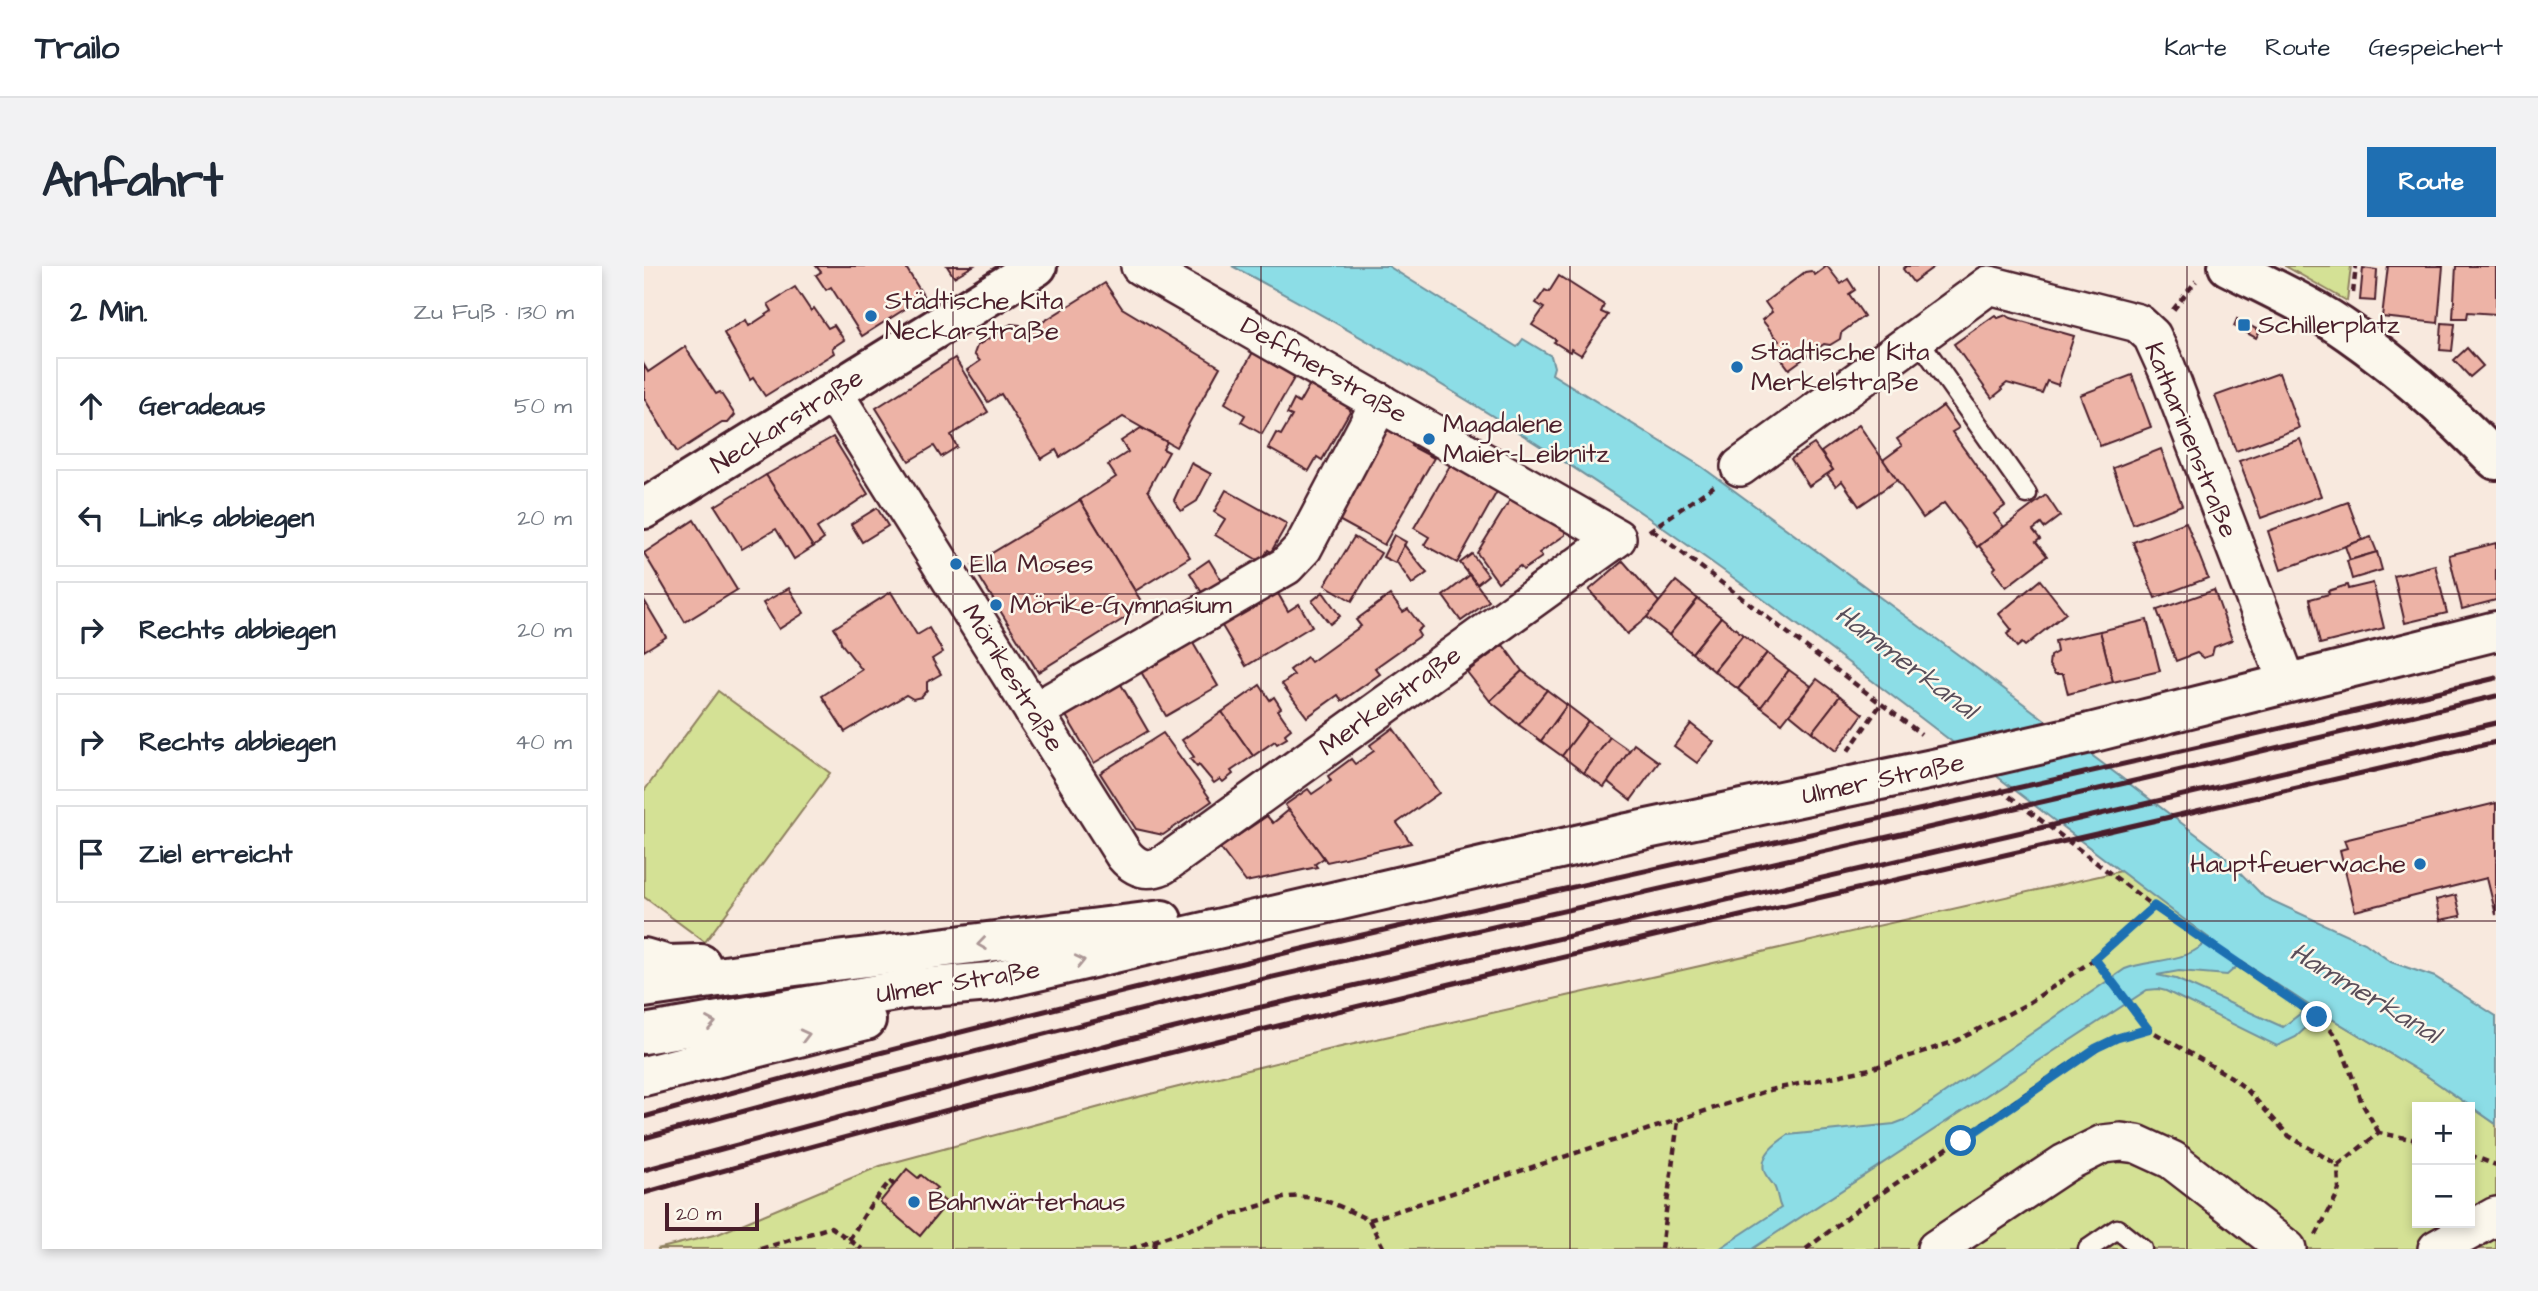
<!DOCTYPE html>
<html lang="de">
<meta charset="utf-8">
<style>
:root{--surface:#fff;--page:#f2f2f3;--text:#1f2937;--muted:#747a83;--line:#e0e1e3;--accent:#1f6fb2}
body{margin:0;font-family:"Architects Daughter",sans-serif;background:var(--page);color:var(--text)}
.controls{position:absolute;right:21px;bottom:21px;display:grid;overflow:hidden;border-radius:0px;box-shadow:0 4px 10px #0003}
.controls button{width:63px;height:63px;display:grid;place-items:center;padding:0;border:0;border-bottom:2px solid var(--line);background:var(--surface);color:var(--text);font:35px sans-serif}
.scale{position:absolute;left:21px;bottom:18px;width:94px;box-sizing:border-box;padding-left:7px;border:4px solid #4a1f2b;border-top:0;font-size:19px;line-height:24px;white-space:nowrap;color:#4a1f2b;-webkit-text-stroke:5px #fbf7ec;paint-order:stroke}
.stop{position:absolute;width:21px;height:21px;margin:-16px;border:5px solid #1f6fb2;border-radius:50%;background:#fff}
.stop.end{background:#1f6fb2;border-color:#fff;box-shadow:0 2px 7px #0008}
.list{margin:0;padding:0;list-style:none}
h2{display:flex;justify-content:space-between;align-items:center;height:91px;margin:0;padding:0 28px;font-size:30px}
h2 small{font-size:23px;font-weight:400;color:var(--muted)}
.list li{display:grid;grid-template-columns:46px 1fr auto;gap:21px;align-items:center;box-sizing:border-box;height:98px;margin:0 14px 14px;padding:0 14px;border:2px solid var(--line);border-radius:0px}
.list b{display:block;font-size:26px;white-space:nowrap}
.list em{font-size:23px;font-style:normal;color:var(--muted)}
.icon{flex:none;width:38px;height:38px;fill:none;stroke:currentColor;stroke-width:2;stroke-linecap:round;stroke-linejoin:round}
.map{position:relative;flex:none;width:1852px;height:983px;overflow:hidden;border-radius:0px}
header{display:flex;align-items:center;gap:42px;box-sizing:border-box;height:98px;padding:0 35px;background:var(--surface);border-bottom:2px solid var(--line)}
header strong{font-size:33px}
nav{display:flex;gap:38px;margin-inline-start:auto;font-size:24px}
.intro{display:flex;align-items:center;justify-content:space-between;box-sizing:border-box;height:168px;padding:0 42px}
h1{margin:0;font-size:49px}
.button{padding:18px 32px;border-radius:0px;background:var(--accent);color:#fff;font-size:24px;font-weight:700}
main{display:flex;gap:42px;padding:0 42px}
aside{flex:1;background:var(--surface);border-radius:0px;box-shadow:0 4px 10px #0003}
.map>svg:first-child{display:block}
.green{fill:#d4e195;stroke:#8f8060;stroke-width:2;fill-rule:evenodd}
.water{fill:#8cdde6;stroke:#72919b;stroke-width:2;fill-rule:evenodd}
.building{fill:#edb3a6;stroke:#4a1f2b;stroke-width:2}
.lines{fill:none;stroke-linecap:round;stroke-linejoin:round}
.lane-casing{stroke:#4a1f2b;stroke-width:23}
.street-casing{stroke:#4a1f2b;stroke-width:42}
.secondary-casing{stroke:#4a1f2b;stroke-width:44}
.path{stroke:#4a1f2b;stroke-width:4.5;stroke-dasharray:7 5;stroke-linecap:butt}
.lane{stroke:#fbf7ec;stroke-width:18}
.street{stroke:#fbf7ec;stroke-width:37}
.secondary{stroke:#fbf7ec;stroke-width:38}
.rail{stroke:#4a1f2b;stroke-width:5}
.secondary-bridge-casing{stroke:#4a1f2b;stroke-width:44;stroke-linecap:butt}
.secondary-bridge{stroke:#fbf7ec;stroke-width:38}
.oneway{stroke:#ab9695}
.route{stroke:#1f6fb2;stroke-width:9}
.grid{fill:none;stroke:#4a1f2b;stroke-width:2;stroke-opacity:0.55}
.poi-dot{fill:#1f6fb2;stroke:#fbf7ec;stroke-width:2.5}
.labels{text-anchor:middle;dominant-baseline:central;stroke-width:5;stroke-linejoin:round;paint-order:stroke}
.poi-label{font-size:26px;fill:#4a1f2b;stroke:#fbf7ec;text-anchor:start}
.street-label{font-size:26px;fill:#4a1f2b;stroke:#fbf7ec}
.water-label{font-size:28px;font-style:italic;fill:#5a4e5a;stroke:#fbf7ec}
</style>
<header>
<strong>Trailo</strong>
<nav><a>Karte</a><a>Route</a><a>Gespeichert</a></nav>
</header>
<div class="intro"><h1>Anfahrt</h1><a class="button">Route</a></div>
<main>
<aside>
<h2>2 Min.<small>Zu Fuß · 130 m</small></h2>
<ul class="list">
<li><svg class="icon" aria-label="ahead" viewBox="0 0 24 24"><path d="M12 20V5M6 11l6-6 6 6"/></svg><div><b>Geradeaus</b></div><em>50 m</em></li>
<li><svg class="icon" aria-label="left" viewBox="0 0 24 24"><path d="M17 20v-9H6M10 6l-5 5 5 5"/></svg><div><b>Links abbiegen</b></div><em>20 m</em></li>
<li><svg class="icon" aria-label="right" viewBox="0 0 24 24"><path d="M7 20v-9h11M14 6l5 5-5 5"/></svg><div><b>Rechts abbiegen</b></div><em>20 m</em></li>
<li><svg class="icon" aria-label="right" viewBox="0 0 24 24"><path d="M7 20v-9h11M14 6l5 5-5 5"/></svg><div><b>Rechts abbiegen</b></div><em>40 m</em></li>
<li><svg class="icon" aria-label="arrive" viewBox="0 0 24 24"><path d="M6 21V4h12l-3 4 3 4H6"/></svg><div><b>Ziel erreicht</b></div></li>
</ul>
</aside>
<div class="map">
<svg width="1852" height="983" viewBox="0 0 1852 983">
<rect width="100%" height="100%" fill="#f8e9de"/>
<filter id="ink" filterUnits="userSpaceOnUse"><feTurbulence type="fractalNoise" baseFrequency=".0143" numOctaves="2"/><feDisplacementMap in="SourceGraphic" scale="14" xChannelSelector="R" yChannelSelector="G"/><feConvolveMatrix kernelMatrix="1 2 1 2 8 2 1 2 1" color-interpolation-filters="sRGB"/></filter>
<g filter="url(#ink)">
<g class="green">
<path d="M1640,0H1707L1703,35L1641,0Z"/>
<path d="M74,425L186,507L61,676L0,631V525Z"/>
<path d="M1477,605L1598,696L1667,740L1662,744L1672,751L1678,747L1783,810L1852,858V983H13L74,968L236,900L482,834L688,783ZM1773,841H1826V957H1773Z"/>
</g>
<path class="water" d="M588,0H744L873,81L879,73L907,90L910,101L908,108L1058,201L1335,404L1577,587L1620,631L1721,677L1747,696L1791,711L1852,750V858L1783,810L1678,747L1652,771L1633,780L1522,725L1514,723L1503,724L1108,983H1075L1137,942C1133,934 1134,927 1130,920C1127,915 1122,911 1120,905C1116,888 1132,877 1144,869L1250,858L1263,853L1481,703C1506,693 1548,697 1565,672C1377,532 1195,383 1002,250C869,159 730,76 588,0ZM1598,696L1666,740L1639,761L1532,713L1513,709L1535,705L1583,709Z"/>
<g class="building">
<path d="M172,0H261L280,31L218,70L187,21L182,24L172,9L177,6Z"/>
<path d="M303,0H329L310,11Z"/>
<path d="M1183,0L1197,18L1204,13L1211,24L1205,28L1220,50L1197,67L1196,73L1186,79L1180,78L1145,103L1128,80L1135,75L1118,54L1128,46L1121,36L1161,6L1167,5L1171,9Z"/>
<path d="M1262,0H1291L1269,16L1259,3Z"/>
<path d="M1744,0H1799L1794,57L1738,51Z"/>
<path d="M1812,0H1852V48L1824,46L1823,52H1809Z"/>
<path d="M1719,2L1733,4L1731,35L1716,34Z"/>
<path d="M915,10L960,39L957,46L964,49L937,89L927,83L926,86L910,76L912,74L888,59L900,42L892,37L901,24L905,26Z"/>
<path d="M461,17L478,42L576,101L532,181L479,151L416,191L412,184L397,193L357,128L344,136L323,104L336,95L330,88L333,80L367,58L376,59L381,67Z"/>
<path d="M151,21L167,45L170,42L184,62L190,59L200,74L188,82L190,87L121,130L109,112L106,114L80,67L102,54L105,60L128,45L124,38Z"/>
<path d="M1351,49L1354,52L1362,49L1367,52L1430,70L1414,119L1403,115L1398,127L1363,117L1357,122L1358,124L1348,132L1310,78Z"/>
<path d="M1593,53L1616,65L1612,72L1590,60Z"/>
<path d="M1798,57L1811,58L1808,85L1796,84Z"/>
<path d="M41,81L72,128L76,126L91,149L84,157H78L33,186L0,132V99L4,106Z"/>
<path d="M1823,82L1839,100L1826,111L1810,94Z"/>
<path d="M610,84L653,107L618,168L597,156L601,149L581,137Z"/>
<path d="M311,92L344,146L307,169L313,181L297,191L290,180L265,195L232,142Z"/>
<path d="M1635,107L1655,162L1592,185L1571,130Z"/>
<path d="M1488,109L1507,161L1456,180L1436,129Z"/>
<path d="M667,116L705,137L706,145L678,194L673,191L665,205L624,182L632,167L637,169L648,150L643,148L650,134L655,137Z"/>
<path d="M1299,140L1315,162L1308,166L1361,240L1350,248L1360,261L1333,281L1300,237L1279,252L1239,194L1258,180L1253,173Z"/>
<path d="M1215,159L1253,214L1215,240L1198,215L1192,220L1183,208L1189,204L1177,186Z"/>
<path d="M743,160L770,174L767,180L790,192L740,279L691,252Z"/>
<path d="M497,162L523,176L519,183L525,186L504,224L546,291L491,325L436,234L472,211L464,199L484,186L477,175Z"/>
<path d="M189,171L224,228L173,262L180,273L169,281L122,209Z"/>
<path d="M1656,173L1677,230L1617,252L1595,195Z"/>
<path d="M1170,178L1189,204L1165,220L1147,193Z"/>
<path d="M1517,183L1538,239L1489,258L1469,202Z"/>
<path d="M808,196L855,222L813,297L780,279L785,271L770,262Z"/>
<path d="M547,197L567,208L553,235L537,245L530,234Z"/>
<path d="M122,209L169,281L150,293L132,263L98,283L71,240Z"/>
<path d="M582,224L643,258L627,286L624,284L617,296L571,269L581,253L570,246Z"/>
<path d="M869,229L921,260V269L895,287L898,291L879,304L876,300L854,316L833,287Z"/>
<path d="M1402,229L1416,250L1400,262L1397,258L1389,264L1396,273L1392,276L1403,290L1362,321L1349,304L1352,301L1335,280Z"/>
<path d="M436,234L500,340L394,406L328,299Z"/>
<path d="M1704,236L1718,274L1637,304L1624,265Z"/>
<path d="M233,242L244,260L218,276L207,258Z"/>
<path d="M50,254L93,324L41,356L0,287Z"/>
<path d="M1542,256L1564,312L1511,332L1489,276Z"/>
<path d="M750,269L762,276L751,297L739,291Z"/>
<path d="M710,271L737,287L708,335L681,319Z"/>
<path d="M1727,271L1733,286L1706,294L1701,280Z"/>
<path d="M1852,277V334L1818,343L1805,289Z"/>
<path d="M760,279L783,307L768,318L752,295Z"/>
<path d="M1733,286L1738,304L1708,313L1703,295Z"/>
<path d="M828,288L844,309L833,318L816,297Z"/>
<path d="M565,294L581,320L561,332L546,307Z"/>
<path d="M979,295L1015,336L1003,351L983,368L945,324Z"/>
<path d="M1791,299L1803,347L1761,357L1750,310Z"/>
<path d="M826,309L845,335L817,355L799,330Z"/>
<path d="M1396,314L1422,347L1381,380L1378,377L1373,381L1363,368L1368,364L1355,348Z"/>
<path d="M1032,315L1054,333L1025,369L1003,351Z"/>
<path d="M1729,317L1740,362L1676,378L1666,333L1685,328L1684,325L1703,319L1704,323Z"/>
<path d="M145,322L160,347L135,363L119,337Z"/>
<path d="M632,324L644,345L655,338L668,360L602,400L575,355Z"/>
<path d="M1570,324L1588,374L1570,381L1568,389L1559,392L1553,387L1532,395L1513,344Z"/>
<path d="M247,326L273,369L285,362L299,386L288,393L297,408L283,416V424L277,431L269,433L262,429L201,466L178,430L218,404L197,377L196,372L190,362Z"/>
<path d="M679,326L696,350L686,358L668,335Z"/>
<path d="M746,329L759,346L764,343L778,361L773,365L776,370L731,402L736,408L698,435L694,429L663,451L638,418L650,409L646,404L663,391L667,396L717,360L712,354Z"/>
<path d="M1054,333L1077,351L1048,387L1025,369Z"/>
<path d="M0,334L22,371L0,385Z"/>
<path d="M1077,351L1099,369L1070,405L1048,387Z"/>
<path d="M1503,354L1516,405L1469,416L1456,365Z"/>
<path d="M1456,365L1469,416L1424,428L1419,408H1411L1405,399L1406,390L1413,386L1411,375Z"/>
<path d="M1099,369L1123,387L1094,423L1070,405Z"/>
<path d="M546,372L574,420L522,450L495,402Z"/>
<path d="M859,379L878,405L846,435L823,406Z"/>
<path d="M1123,387L1145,404L1117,441L1094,423Z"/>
<path d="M1145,404L1167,420L1138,457L1117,441Z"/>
<path d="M878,405L903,424L875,459L846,435Z"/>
<path d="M1173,413L1196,430L1168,466L1146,448Z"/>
<path d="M475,415L504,465L450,497L421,448Z"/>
<path d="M616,419L626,434L630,431L637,442L634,444L647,463L641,468L643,472L633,478L631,475L609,490L578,446Z"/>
<path d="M903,424L923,439L897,475L875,459Z"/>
<path d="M1196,430L1219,448L1192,485L1168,466Z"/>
<path d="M923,439L944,455L918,490L897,475Z"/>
<path d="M578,446L609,490L587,505L589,508L579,516L576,513L570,517L555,499L553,501L546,493L550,491L538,474Z"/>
<path d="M944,455L966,471L940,507L918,490Z"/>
<path d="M1047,458L1070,476L1053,497L1030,480Z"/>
<path d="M749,462L795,527L753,557L767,577L683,596L641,539L664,523L668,528L687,515L684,510L707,493L711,498L730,485L726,479Z"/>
<path d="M519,467L568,535L519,569L492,563L456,507Z"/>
<path d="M966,471L986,485L960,521L940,507Z"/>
<path d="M990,478L1015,496L987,534L964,516Z"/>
<path d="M1852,537V649L1843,612L1711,645L1696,584L1703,582L1700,574Z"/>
<path d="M645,544L680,592L671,598L673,601L602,616L576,582L623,550L629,557Z"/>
<path d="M1812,629L1817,650L1796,654L1792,634Z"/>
<path d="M263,903L274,912L277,909L293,922L289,925L303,937L276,970L236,936Z"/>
</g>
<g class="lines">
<g class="lane-casing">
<g id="lane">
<path d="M1274,73L1383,228"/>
<path d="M1444,983L1473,963L1498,983"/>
</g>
</g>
<g class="street-casing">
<g id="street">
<path d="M1345,19L1494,57L1508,70L1523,103L1643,416"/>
<path d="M189,126L480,589C492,603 503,606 519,599L973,272L496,0"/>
<path d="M1096,201L1345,19"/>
<path d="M390,446L642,300L659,282L736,136"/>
<path d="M1292,983L1421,897L1459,878L1477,876L1493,878L1528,894L1643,983"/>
<path d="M1793,983L1852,950"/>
</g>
</g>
<g class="secondary-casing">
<g id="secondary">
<path d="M1584,0C1625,21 1668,40 1706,67C1759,104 1807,148 1852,194"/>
<path d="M0,243L393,0"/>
<path d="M1446,467L1852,365"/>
<path d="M0,692L24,699L57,698"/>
<path d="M0,722L128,703L518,654"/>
<path d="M0,768L263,723L346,716L984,567L1298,501"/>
<path d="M0,810L222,754"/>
</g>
</g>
<g class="path">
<path d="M1709,27L1712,0"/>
<path d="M1529,44L1552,15"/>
<path d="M1008,264L1277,468"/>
<path d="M1005,265L1070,220"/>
<path d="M1204,485L1237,438"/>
<path d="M1356,523L1509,640L1682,758L1695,775L1718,837L1735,867"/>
<path d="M1451,693L1504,763L1587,811L1602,823L1645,870L1694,899L1735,867L1773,874"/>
<path d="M1826,889L1852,899"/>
<path d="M725,954L740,983"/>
<path d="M1672,969L1693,929L1695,923L1694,899"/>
<path d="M205,974L226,940L246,915L250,919"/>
<path d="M117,983L187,961L218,983"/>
<path d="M486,983L639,932C673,926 694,940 725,954L1126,824L1226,803L1312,775L1383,738L1451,693L1509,640"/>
<path d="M510,983L511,975"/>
<path d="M1017,983L1034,855"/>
<path d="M1162,983L1213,944L1432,794L1473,772L1504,763"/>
</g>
<use href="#lane" class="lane"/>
<use href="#street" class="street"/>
<use href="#secondary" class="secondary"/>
<g class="rail">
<path d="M0,851C611,678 1235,560 1852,412"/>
<path d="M0,872L156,830L594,719L1503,512L1852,430"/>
<path d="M0,904L482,774L600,745L1852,457"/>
<path d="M0,927C611,753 1233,620 1852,476"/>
</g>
<g class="secondary-bridge-casing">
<path id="secondary-bridge" d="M1298,501L1446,467"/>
</g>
<use href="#secondary-bridge" class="secondary-bridge"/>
</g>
<defs><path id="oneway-chevron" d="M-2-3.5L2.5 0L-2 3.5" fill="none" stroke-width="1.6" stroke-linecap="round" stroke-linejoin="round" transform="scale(1.75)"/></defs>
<g class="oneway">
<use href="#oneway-chevron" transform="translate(338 678) rotate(172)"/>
<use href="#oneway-chevron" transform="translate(436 695) rotate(-13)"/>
<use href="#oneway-chevron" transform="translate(67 757) rotate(-10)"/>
<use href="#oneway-chevron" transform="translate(161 769) rotate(-14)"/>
</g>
</g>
<g class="lines" filter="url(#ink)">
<path class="route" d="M1317,875L1452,782L1473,772L1504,763L1451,693L1510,640L1673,751"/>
</g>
<path class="grid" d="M309,0V983M617,0V983M926,0V983M1235,0V983M1543,0V983M0,328H1852M0,655H1852"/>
<g class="poi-dot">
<circle cx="227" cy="50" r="7"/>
<rect x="1593" y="52" width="14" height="14" rx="3.5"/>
<circle cx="1093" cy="101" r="7"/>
<circle cx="785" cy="173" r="7"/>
<circle cx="312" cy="298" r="7"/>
<circle cx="352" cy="339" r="7"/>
<circle cx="1776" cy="598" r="7"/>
<circle cx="270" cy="936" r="7"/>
</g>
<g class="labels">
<g class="poi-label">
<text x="241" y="35">Städtische Kita<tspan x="241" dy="30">Neckarstraße</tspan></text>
<text x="1614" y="59">Schillerplatz</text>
<text x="1107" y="86">Städtische Kita<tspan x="1107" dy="30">Merkelstraße</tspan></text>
<text x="799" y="158">Magdalene<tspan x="799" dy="30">Maier-Leibnitz</tspan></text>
<text x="326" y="298">Ella Moses</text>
<text x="366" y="339">Mörike-Gymnasium</text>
<text x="1762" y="598" text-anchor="end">Hauptfeuerwache</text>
<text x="284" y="936">Bahnwärterhaus</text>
</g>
<g class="street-label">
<text transform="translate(680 104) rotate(30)">Deffnerstraße</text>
<text transform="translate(143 155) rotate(-32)">Neckarstraße</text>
<text transform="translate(1547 174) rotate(68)">Katharinenstraße</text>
<text transform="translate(369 412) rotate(58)">Mörikestraße</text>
<text transform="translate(746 435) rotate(-36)">Merkelstraße</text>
<text transform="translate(1239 513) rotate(-12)">Ulmer Straße</text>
<text transform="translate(314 716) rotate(-9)">Ulmer Straße</text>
</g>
<g class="water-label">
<text transform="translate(1262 396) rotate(37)">Hammerkanal</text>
<text transform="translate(1721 727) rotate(31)">Hammerkanal</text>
</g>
</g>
</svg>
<div class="controls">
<button>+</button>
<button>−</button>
</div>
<div class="scale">20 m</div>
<div class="stop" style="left:1317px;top:875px"></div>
<div class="stop end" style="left:1673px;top:751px"></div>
</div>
</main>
